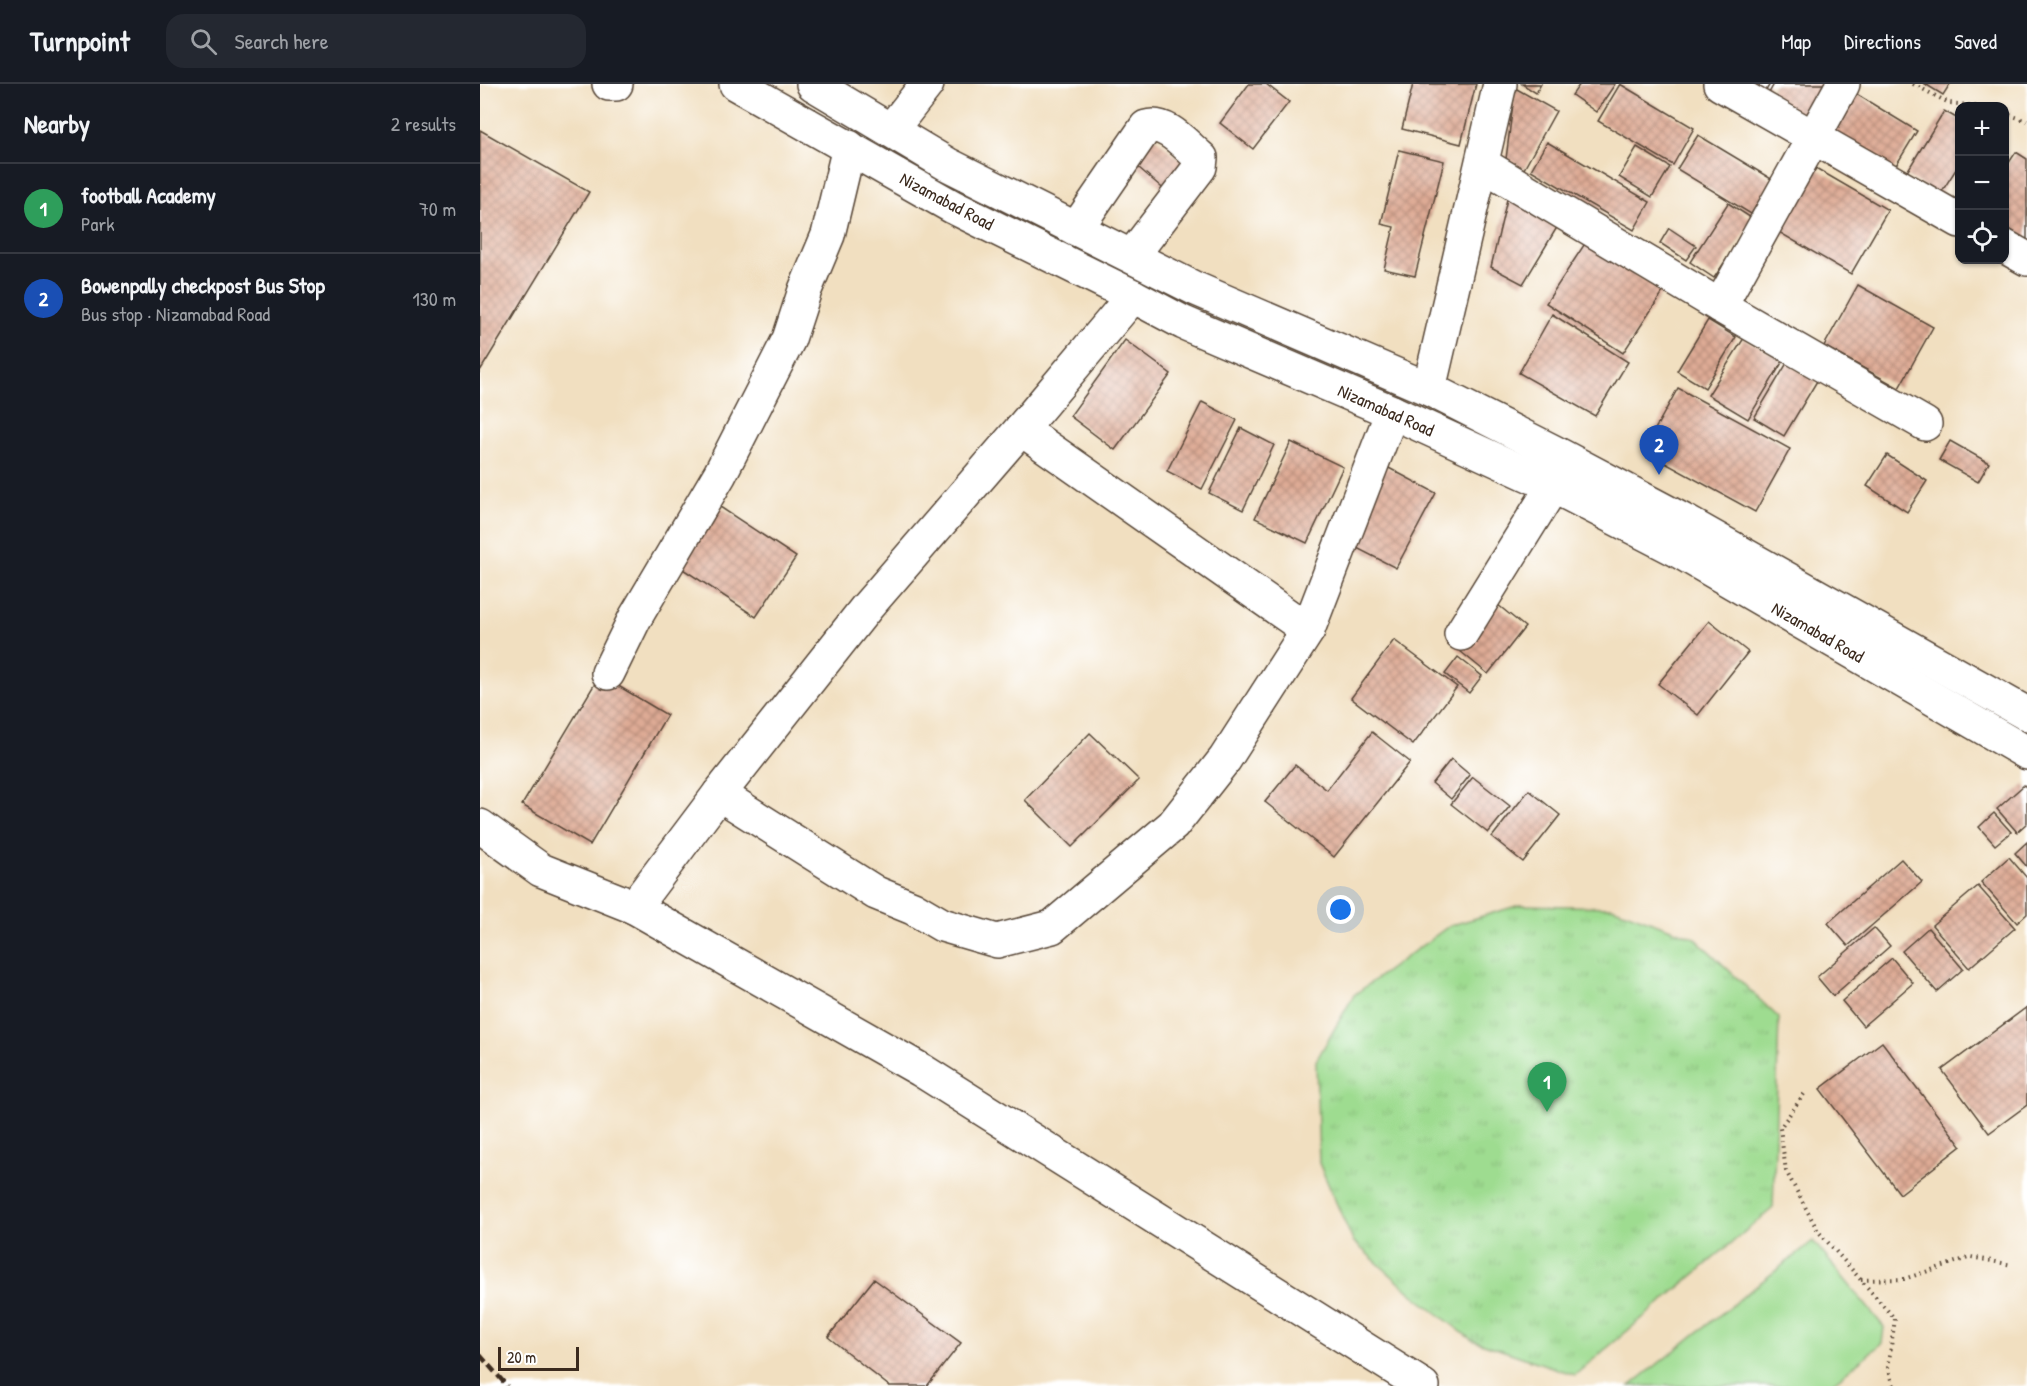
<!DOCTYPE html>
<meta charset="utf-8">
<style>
:root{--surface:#171b24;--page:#242831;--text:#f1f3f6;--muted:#9ea1a6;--line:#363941;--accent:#d1495b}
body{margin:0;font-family:"Patrick Hand",sans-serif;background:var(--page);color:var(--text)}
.controls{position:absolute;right:18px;top:18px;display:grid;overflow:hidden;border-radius:12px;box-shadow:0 2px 4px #0004}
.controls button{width:54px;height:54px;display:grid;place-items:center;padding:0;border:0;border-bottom:2px solid var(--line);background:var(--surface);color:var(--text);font:30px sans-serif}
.scale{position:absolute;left:18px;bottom:15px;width:81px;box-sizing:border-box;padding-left:6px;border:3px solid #3b2a1e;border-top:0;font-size:16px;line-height:21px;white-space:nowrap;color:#3b2a1e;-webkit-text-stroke:4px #fff;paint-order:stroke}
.you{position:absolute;left:861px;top:826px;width:21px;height:21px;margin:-15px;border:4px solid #fff;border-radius:50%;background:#1a73e8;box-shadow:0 0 0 9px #1a73e833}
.badge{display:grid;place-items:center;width:39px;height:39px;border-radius:50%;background:var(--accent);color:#fff;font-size:20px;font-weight:700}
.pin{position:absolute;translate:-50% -50px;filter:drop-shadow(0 2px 3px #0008)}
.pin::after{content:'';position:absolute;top:32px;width:21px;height:18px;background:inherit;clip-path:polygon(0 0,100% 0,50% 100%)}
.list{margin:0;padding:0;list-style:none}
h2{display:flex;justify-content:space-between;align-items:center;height:78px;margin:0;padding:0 24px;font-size:26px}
h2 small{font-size:20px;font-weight:400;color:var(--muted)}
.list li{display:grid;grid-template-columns:39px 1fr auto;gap:18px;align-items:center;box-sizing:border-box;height:90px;padding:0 24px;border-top:2px solid var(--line)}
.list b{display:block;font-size:22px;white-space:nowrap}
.list p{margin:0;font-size:20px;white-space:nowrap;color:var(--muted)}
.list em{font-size:20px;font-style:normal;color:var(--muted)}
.icon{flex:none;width:33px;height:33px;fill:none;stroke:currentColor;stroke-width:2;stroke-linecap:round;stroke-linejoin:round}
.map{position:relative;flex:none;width:1547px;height:1302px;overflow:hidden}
header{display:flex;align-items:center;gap:36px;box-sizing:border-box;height:84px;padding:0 30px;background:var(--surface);border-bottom:2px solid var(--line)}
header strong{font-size:28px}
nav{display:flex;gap:33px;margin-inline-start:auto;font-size:21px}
.search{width:420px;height:54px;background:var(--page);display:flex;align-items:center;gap:15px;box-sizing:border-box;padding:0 21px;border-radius:18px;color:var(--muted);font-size:22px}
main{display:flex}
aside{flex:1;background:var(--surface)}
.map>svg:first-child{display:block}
.grass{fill:url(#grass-tufts);stroke:#6c8357;stroke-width:1.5}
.pitch{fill:#9edc90;stroke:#6c8357;stroke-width:1.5}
.building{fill:url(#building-cross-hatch)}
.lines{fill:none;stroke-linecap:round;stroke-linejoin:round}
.minor-casing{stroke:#564536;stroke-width:36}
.highway-casing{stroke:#564536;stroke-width:36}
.path{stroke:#564536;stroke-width:4;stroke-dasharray:1.5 4.5;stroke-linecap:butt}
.minor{stroke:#fff;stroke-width:33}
.highway{stroke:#fff;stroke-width:33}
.rail{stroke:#3b2a1e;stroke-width:4.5;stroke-dasharray:9 4.5;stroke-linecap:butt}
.labels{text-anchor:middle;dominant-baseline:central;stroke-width:4.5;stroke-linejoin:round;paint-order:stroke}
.street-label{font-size:18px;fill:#3b2a1e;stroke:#fff}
</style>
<header>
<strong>Turnpoint</strong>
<div class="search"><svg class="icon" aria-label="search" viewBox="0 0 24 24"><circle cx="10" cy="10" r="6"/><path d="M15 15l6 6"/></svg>Search here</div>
<nav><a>Map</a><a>Directions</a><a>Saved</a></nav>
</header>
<main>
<aside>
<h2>Nearby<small>2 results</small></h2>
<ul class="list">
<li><span class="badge" style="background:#2e9e5b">1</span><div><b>football Academy</b><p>Park</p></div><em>70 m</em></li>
<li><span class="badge" style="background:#1a4fb4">2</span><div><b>Bowenpally checkpost Bus Stop</b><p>Bus stop · Nizamabad Road</p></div><em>130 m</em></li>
</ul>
</aside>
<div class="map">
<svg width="1547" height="1302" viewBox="0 0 1547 1302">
<defs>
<pattern id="grass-tufts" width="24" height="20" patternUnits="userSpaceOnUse" patternTransform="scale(1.5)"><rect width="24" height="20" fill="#9edc90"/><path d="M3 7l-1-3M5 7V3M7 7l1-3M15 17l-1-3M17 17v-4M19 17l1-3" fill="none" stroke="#89bd7c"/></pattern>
<pattern id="building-cross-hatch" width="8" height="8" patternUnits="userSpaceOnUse" patternTransform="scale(1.5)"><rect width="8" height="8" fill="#deab95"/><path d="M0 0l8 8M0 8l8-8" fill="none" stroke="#b58b79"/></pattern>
</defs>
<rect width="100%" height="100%" fill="#fff"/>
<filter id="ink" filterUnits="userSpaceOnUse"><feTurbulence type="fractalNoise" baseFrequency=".0167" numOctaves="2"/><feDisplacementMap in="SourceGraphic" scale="12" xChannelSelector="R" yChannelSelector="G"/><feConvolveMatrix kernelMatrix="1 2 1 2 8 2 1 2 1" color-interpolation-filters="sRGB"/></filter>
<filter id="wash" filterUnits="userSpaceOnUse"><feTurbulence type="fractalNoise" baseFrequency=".008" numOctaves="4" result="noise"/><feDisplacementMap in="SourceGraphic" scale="24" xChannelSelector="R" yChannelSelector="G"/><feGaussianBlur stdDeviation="1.35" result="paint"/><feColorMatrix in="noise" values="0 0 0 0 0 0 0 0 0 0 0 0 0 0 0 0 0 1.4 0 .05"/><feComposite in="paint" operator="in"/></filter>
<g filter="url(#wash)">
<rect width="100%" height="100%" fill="#f1dfc0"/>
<path class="grass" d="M1040,821L1132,823L1215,854L1299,934L1293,1124L1095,1291L992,1256L931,1209L873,1157L839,1079L836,977L874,911L969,842Z"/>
<path class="pitch" d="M1333,1157L1404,1243L1402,1259L1349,1302H1150Z"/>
<g id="blocks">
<g class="building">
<path d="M769,0H786L809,18L773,65L740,39Z"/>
<path d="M933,0H996L981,60L922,45Z"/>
<path d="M1042,0H1061L1056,9Z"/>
<path d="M1100,0H1135L1116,28L1092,11Z"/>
<path d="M1140,0L1214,44L1193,81L1118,37Z"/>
<path d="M1268,0H1290L1284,10Z"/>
<path d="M1294,0H1348L1327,34L1288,11Z"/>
<path d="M1445,0H1470L1463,11Z"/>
<path d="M1035,4L1076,27L1044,85L1026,75Z"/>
<path d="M1373,8L1437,47L1412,88L1348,49Z"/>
<path d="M1464,27L1480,36V79L1459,112L1425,91Z"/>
<path d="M0,46L109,108L0,287Z"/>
<path d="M1218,51L1293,96L1271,130L1197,85Z"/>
<path d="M673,52L708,83L688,109L651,77Z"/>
<path d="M1067,58L1170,118L1154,146L1051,86Z"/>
<path d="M1157,63L1190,83L1172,113L1139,93Z"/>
<path d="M919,66L964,77L935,192L904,185L914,143L901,140Z"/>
<path d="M1536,68L1547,75V165L1524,152V86Z"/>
<path d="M1334,83L1408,126L1371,190L1297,147Z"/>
<path d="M1028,111L1079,140L1043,200L1011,183Z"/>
<path d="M1248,119L1273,135L1234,194L1210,178Z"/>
<path d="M1189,144L1216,162L1206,176L1180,159Z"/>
<path d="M1106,158L1183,208L1143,269L1066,219Z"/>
<path d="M1378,201L1453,243L1419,304L1344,262Z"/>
<path d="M1072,230L1148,278L1115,332L1039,289Z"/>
<path d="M1228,236L1256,253L1225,304L1197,287Z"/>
<path d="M1264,254L1303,277L1268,335L1228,311Z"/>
<path d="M645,256L691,290L635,366L590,332Z"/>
<path d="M1307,279L1337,297L1304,352L1274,334Z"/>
<path d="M1198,304L1310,365L1275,428L1163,367Z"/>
<path d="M722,318L757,336L722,405L687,387Z"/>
<path d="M761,344L794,361L763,426L729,409Z"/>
<path d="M1470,357L1509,379L1498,398L1459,376Z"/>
<path d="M811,358L863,383L827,459L775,434Z"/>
<path d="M1407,371L1447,397L1427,428L1387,402Z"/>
<path d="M905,382L956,409L916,484L865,458Z"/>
<path d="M231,417L316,473L276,533L192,478Z"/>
<path d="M1012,516L1045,543L1008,590L975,563Z"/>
<path d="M1229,537L1268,568L1218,631L1178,600Z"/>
<path d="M914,556L977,603L933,661L871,614Z"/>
<path d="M978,573L1002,592L989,609L965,590Z"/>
<path d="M120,591L187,631L110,761L42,721Z"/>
<path d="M892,648L930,678L854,773L785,718L815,681L847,706Z"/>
<path d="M610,649L659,696L592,763L545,716Z"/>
<path d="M971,675L990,691L971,715L952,699Z"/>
<path d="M993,693L1030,722L1008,749L971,720Z"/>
<path d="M1544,701L1547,704V739L1537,748L1517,725Z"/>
<path d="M1049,706L1080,731L1043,778L1012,753Z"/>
<path d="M1514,729L1531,748L1515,761L1499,743Z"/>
<path d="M1547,758V783L1535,769Z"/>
<path d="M1529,773L1547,794V830L1537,839L1501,798Z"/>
<path d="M1421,775L1442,798L1368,862L1348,839Z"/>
<path d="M1498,802L1535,844L1489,884L1452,841Z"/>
<path d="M1394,844L1410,862L1353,912L1337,893Z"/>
<path d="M1448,844L1483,885L1457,908L1422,867Z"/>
<path d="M1412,874L1433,899L1383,942L1362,917Z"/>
<path d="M1547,923V1021L1509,1049L1462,986Z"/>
<path d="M1402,958L1481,1062L1420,1110L1340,1005Z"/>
<path d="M394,1195L481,1259L447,1302H409L348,1253Z"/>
</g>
</g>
</g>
<g filter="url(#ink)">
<use href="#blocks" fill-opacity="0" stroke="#564536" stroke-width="1.5"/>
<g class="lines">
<g class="minor-casing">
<g id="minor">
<path d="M129,0H136"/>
<path d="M1240,0L1480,137"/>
<path d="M411,46L447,0"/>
<path d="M1002,80L1240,222L1445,340"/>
<path d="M596,145L666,43C687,37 705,61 721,74L720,83L652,172"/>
<path d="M1524,162L1547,175"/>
<path d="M1240,222L1363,0"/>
<path d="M949,305L1020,0"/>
<path d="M541,345L828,546"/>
<path d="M981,550L1073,402"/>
<path d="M128,589L155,534L240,390L309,255L325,206L348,151L369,63"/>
<path d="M239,710L396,809L433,824L462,841L517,857L572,843L693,741L745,675L828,546L912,328"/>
<path d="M0,742L61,786L154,823L441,986L943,1302"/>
<path d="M154,823L239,710L387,523L541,345L653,212"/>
</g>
</g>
<g class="highway-casing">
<g id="highway">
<path d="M256,0L473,123L653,212L704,239L912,328L1073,402L1195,465L1547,669"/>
<path d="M333,0L467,80L714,204L949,305L1074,368L1206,438L1547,630"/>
</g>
</g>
<g class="path">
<path d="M1433,0L1469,19L1498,22"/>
<path d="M1524,29L1547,37"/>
<path d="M1324,1010L1300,1044L1306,1087L1338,1147L1415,1235L1408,1283L1414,1302"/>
<path d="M1381,1196L1424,1195L1491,1173L1532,1181"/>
</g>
<use href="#minor" class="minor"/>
<use href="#highway" class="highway"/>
<path class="rail" d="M0,1271L27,1302"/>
</g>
</g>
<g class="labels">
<g class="street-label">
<text transform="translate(467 117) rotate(28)">Nizamabad Road</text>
<text transform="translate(906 326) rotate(24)">Nizamabad Road</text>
<text transform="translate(1338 548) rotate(30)">Nizamabad Road</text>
</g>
</g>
</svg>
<div class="controls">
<button>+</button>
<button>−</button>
<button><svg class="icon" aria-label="locate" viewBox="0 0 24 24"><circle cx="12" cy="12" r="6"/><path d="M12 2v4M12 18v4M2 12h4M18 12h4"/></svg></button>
</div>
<div class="scale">20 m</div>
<div class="you"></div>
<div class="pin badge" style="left:1067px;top:1028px;background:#2e9e5b">1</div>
<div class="pin badge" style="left:1179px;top:391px;background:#1a4fb4">2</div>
</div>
</main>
